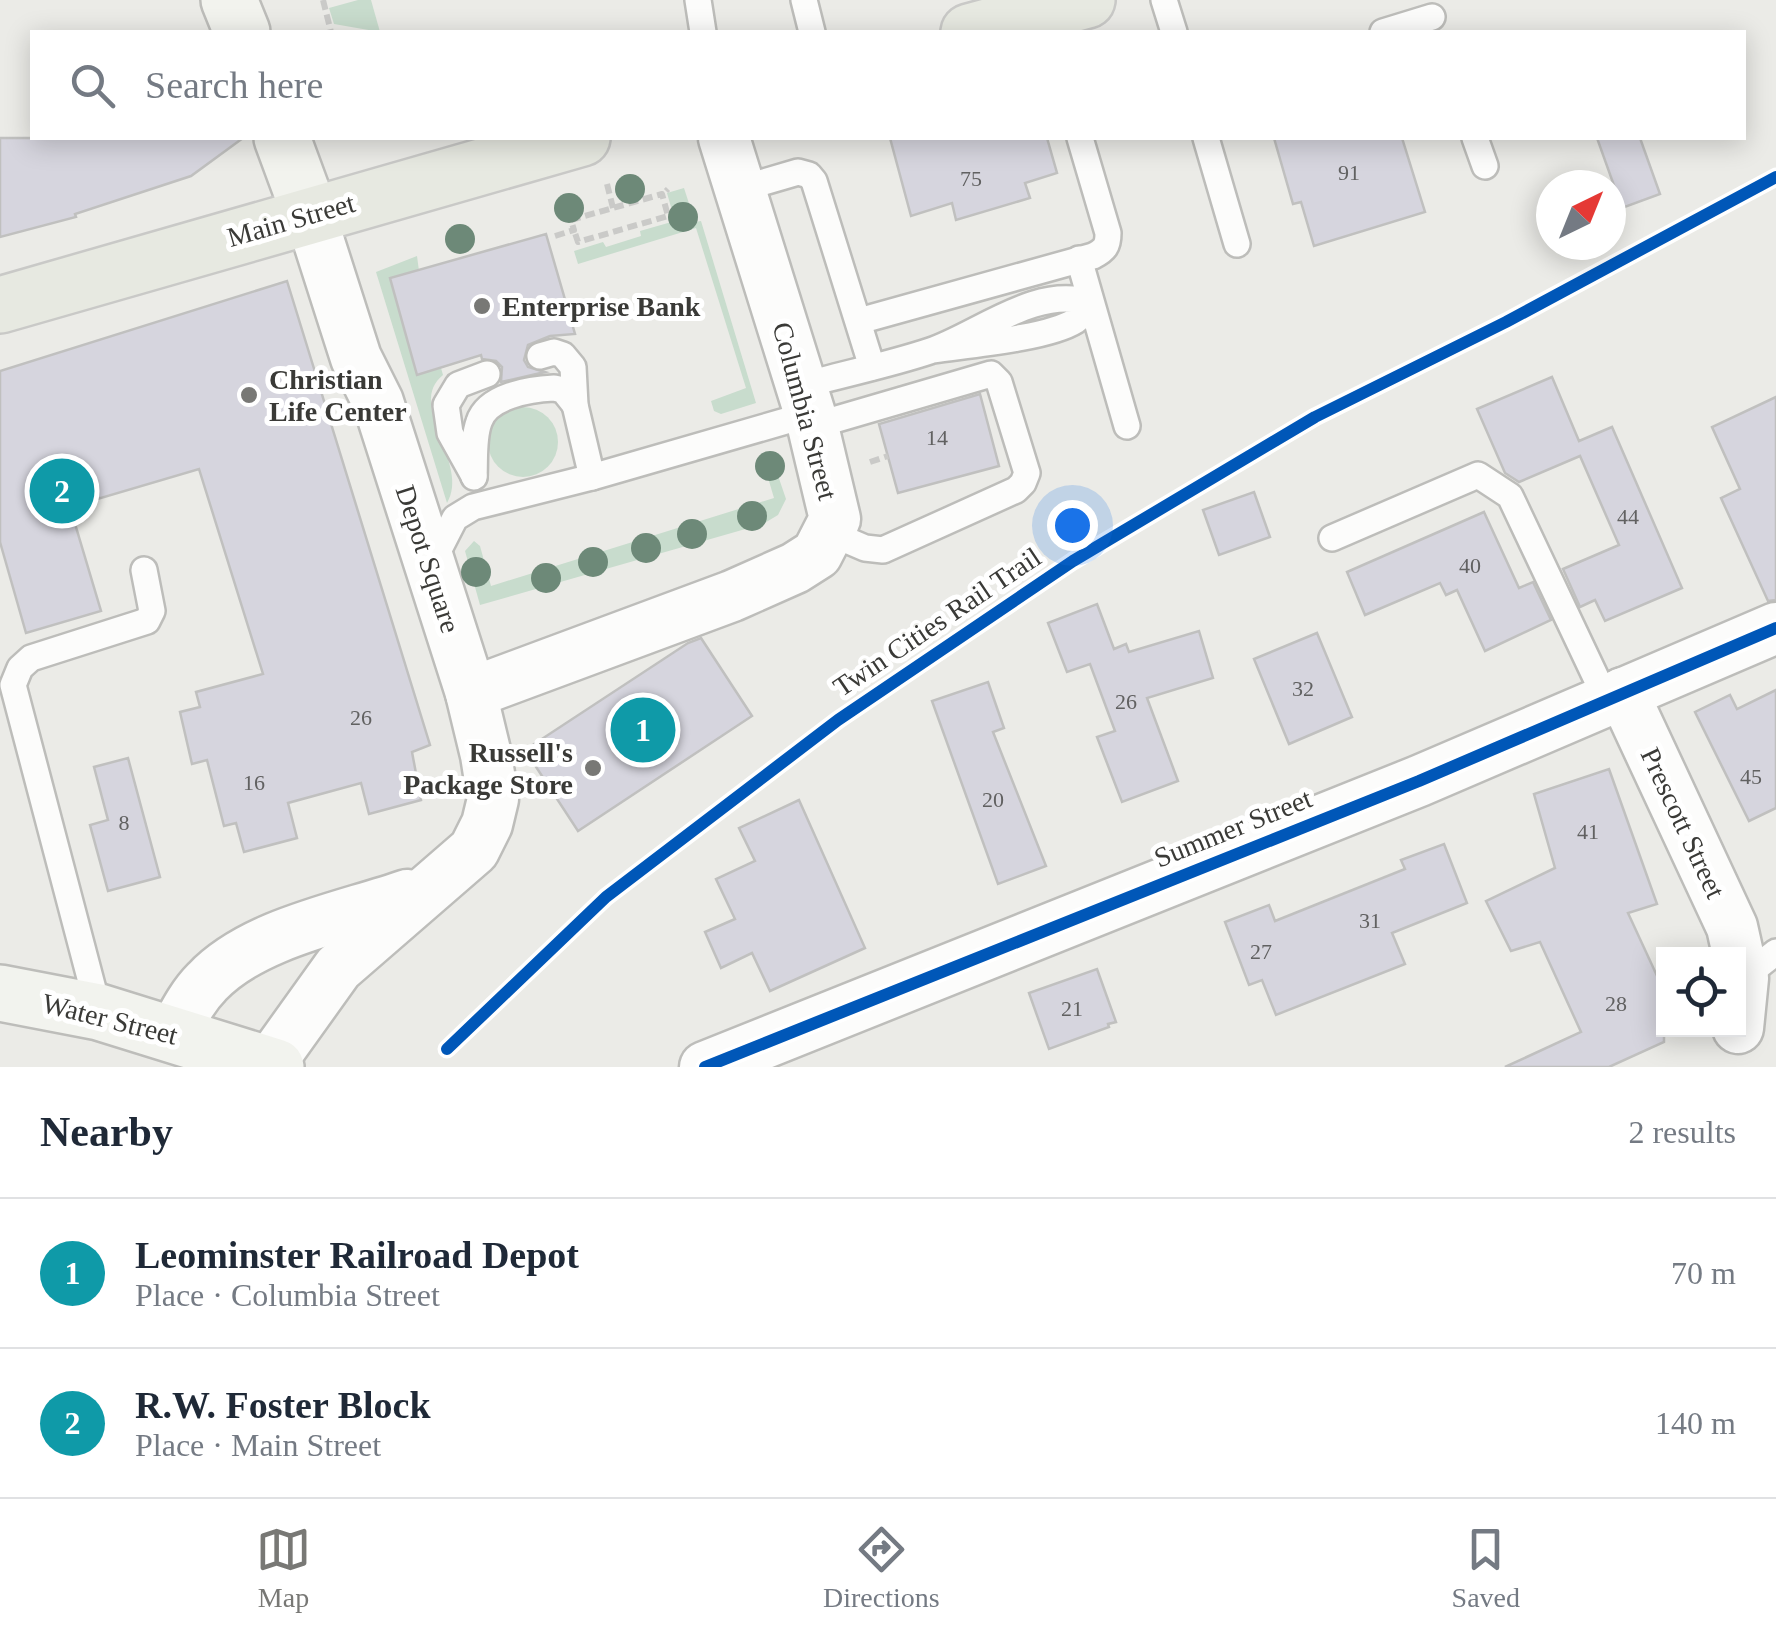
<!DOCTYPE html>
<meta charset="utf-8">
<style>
:root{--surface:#fff;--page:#f2f2f3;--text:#1f2937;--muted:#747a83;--line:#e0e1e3;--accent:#787875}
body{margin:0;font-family:"Times New Roman",serif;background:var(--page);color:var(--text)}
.controls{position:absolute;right:30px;bottom:30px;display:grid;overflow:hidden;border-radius:0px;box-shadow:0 5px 25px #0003}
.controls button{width:90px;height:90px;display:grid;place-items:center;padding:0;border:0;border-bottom:2px solid var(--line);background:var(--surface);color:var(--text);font:50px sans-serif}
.compass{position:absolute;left:1536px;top:170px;width:90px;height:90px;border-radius:50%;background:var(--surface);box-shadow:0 5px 25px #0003;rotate:43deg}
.you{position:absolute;left:1072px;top:525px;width:35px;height:35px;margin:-25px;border:8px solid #fff;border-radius:50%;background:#1a73e8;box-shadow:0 0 0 15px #1a73e833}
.badge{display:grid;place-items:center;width:65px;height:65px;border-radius:50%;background:var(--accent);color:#fff;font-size:32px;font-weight:700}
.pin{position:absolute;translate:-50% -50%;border:5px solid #fff;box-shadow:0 2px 10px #0006}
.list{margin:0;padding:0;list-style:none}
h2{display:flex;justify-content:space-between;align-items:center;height:130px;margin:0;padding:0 40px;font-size:42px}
h2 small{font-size:32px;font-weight:400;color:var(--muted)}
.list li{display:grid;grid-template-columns:65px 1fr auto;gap:30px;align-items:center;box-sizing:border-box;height:150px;padding:0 40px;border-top:2px solid var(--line)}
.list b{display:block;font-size:38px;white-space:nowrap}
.list p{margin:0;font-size:32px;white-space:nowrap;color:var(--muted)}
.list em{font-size:32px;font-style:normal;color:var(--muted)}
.icon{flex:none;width:55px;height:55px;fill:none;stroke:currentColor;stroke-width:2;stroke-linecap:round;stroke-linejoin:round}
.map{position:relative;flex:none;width:1776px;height:1067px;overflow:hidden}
.search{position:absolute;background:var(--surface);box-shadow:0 5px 25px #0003;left:30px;right:30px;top:30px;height:110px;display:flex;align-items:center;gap:25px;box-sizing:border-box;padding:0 35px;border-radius:0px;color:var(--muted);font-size:38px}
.sheet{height:430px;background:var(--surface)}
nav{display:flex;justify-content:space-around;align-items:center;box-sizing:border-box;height:140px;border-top:2px solid var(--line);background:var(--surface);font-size:28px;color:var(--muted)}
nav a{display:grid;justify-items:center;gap:5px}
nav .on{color:var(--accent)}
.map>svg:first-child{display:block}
.green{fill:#c8dccd}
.building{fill:#d6d5de;stroke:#c0c0bf;stroke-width:2.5}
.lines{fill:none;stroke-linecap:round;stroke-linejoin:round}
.lane-casing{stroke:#bdbdba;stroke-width:30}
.street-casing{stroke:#bdbdba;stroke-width:55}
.secondary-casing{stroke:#bdbdba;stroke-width:60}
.primary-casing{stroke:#c9c9c7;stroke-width:60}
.path{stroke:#cacac8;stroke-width:6;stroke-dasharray:10 5;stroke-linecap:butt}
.lane{stroke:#fcfcfb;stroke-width:25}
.street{stroke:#fcfcfb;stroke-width:50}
.secondary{stroke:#f2f3ee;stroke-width:55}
.primary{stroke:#e7e9e1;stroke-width:55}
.cycleway-casing{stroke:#fff;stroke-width:19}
.cycleway{stroke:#0057b8;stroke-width:12}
.tree{fill:#6d8978}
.poi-dot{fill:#787875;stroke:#fff;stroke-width:4}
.labels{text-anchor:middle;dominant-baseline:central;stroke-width:10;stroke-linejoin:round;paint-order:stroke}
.number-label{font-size:22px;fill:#616161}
.street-label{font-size:28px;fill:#3a3a37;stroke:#fff}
.poi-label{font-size:28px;font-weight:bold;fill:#3a3a37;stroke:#fff;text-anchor:start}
</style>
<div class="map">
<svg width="1776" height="1067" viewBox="0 0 1776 1067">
<rect width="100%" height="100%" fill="#ebebe7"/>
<g class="green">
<path d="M358,0H371L380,32L334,24L329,8Z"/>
<path d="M684,188L695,222L701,221L756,403L721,414L714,411L711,401L746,388L696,228L578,264L574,251L603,242L606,247L641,236L640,231L675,221L667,193Z"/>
<path d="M417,256L419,271L390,279L417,374L441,368L443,375C405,405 471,464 447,503L376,272Z"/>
<circle cx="523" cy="442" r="35"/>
<path d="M770,452L786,499L778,515L763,524L480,605L465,551L474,541L480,546L491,586L774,498L761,454Z"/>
</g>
<g class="building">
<path d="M0,138H243L191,176L75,214L76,217L0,237Z"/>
<path d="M890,138H1047L1057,173L1025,183L1030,198L956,220L952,203L911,216Z"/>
<path d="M1274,138H1402L1425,212L1314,246L1301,202L1293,204Z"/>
<path d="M1597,138H1640L1660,194L1622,208Z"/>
<path d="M546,234L575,334L550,336L528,345L524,360L528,367L545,372L501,382L502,367L496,361L482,359L481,355L417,375L390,278Z"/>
<path d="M287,281L430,745L412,752L421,800L369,814L361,783L288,803L297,838L244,852L236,823L224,826L207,760L192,764L180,712L200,707L196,692L263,674L199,469L70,507L101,611L26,633L0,542V371Z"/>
<path d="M1552,377L1579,441L1612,427L1682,588L1605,621L1595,600L1580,607L1563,569L1619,545L1580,456L1519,482L1505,473L1477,409Z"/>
<path d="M980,394L999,466L898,493L879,424Z"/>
<path d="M1776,397V600L1768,601L1721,498L1740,489L1712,427Z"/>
<path d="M1254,492L1270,537L1219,555L1203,510Z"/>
<path d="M1484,512L1519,588L1533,582L1551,620L1485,651L1457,590L1446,595L1440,583L1365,615L1347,572Z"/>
<path d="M1097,604L1114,649L1126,644L1129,652L1199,631L1213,678L1147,698L1178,781L1122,802L1097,737L1115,731L1090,664L1067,672L1048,623Z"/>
<path d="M1317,633L1352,717L1289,744L1254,659Z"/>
<path d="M701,638L752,716L578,831L525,750L688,643Z"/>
<path d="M988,682L1004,728L993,732L1046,866L998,884L932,701Z"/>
<path d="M1776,690V808L1749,821L1695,712L1730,695L1737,709Z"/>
<path d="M128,758L160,877L108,891L90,825L108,820L94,767Z"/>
<path d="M1609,769L1657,904L1628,913L1664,991V1042L1609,1067H1505L1581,1032L1540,942L1511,951L1486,901L1555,868L1534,794Z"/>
<path d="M799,800L865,948L770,991L752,953L721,968L705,932L735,919L716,879L755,861L739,828Z"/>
<path d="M1444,844L1467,903L1392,933L1405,964L1276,1015L1262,980L1249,985L1225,922L1269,905L1275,921L1405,869L1401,860Z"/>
<path d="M1097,969L1116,1022L1108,1024L1109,1027L1049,1049L1029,993Z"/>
</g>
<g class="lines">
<g class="lane-casing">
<g id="lane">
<path d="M698,0L703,32"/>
<path d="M804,0L812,32"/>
<path d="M1164,0L1174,32"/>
<path d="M1383,32L1432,17"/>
<path d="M1206,138L1237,244"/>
<path d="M1475,138L1485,166"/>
<path d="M740,189L798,172L809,175L814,181L872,367"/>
<path d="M1079,259L1127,426"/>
<path d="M859,321L1093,256C1105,250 1108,246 1108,233L1080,138"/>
<path d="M540,356L554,352L563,355L573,367L575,405L592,477"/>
<path d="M801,386C843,374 888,365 930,351C978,335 1037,284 1091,303C1087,309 1082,316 1075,321C1048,338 968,345 934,350"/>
<path d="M813,426L991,374L999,382L1027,473L1023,483L1016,490L883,550L865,548L830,533"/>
<path d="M474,476L450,433L446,405L458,385L487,374"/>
<path d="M474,477C475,460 473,438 479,422C487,396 530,389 554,388L563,390L575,405"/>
<path d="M1332,538L1478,475L1510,496L1607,701"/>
<path d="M433,561L455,518L473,507L592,477L810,414"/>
<path d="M1743,978L1776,952"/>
<path d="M99,1012L13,685L20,668L31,658L147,621L152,611L144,570"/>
</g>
</g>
<g class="street-casing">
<g id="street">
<path d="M471,693L732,596L795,568L817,554L835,519L810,414L724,138"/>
<path d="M1623,693L1732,927L1738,954"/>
<path d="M1738,956L1743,978L1738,1028"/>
<path d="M173,1034C183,1016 192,997 207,982C253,933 344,917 407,895"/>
<path d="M270,1063L338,968L474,850L487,824L493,799L486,755L471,693L378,402L356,358L310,214"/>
<path d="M705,1067L1419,781L1776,628"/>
</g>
</g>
<g class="secondary-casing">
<g id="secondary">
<path d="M229,0L242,32"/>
<path d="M282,138L310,214"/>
<path d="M0,993L99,1012L276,1067"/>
</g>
</g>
<g class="primary-casing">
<g id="primary">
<path d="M969,32L1087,0"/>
<path d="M0,305L582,138"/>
</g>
</g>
<g class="path">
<path d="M323,0L331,32"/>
<path d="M607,184L613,208"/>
<path d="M666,191L668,189"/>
<path d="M555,236L574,230L571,220L662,194L668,216L578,242L574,230"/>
<path d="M870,462L888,456"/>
</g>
<use href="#lane" class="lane"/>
<use href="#street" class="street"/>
<use href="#secondary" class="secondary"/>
<use href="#primary" class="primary"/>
<g class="cycleway-casing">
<g id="cycleway">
<path d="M447,1049L606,897L838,720L1073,561L1315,417L1506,322L1776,177"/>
<path d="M705,1067L1419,781L1776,628"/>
</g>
</g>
<use href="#cycleway" class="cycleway"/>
</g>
<g class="tree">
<circle cx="630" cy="189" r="15"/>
<circle cx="569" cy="208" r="15"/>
<circle cx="683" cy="217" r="15"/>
<circle cx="460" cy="239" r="15"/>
<circle cx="770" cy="466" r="15"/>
<circle cx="752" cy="516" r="15"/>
<circle cx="692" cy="534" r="15"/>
<circle cx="646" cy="548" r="15"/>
<circle cx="593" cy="562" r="15"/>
<circle cx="476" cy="572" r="15"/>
<circle cx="546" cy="578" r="15"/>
</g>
<g class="poi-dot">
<circle cx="482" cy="306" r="10"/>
<circle cx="249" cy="395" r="10"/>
<circle cx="593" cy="768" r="10"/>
</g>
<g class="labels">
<g class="number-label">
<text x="1349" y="172">91</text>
<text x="971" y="178">75</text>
<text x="937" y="437">14</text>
<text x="1628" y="516">44</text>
<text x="1470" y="565">40</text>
<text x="1303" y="688">32</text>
<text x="1126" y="701">26</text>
<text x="361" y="717">26</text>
<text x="1751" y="776">45</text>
<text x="254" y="782">16</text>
<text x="993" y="799">20</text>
<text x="124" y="822">8</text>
<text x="1588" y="831">41</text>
<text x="1370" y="920">31</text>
<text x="1261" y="951">27</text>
<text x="1616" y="1003">28</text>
<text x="1072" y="1008">21</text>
</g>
<g class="street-label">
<text transform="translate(291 220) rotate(-16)">Main Street</text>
<text transform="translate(805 411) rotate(75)">Columbia Street</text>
<text transform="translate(428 559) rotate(72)">Depot Square</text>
<text transform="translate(937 622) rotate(-34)">Twin Cities Rail Trail</text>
<text transform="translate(1683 823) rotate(65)">Prescott Street</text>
<text transform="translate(1233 828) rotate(-22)">Summer Street</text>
<text transform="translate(110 1019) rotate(14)">Water Street</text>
</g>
<g class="poi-label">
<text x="502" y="306">Enterprise Bank</text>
<text x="269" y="379">Christian<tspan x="269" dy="32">Life Center</tspan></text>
<text x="573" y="752" text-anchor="end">Russell's<tspan x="573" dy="32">Package Store</tspan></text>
</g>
</g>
</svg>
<div class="controls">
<button><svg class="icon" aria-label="locate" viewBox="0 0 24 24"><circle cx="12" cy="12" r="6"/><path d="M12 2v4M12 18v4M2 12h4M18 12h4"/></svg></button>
</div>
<svg class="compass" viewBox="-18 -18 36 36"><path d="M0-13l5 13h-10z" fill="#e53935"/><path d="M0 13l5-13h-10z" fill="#747a83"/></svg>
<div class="you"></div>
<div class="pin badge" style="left:643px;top:730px;background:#0f9aa8">1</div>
<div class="pin badge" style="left:62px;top:491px;background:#0f9aa8">2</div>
<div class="search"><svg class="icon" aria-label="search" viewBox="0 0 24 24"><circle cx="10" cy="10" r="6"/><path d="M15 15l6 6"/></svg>Search here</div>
</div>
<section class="sheet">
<h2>Nearby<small>2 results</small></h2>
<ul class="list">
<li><span class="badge" style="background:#0f9aa8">1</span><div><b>Leominster Railroad Depot</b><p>Place · Columbia Street</p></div><em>70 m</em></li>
<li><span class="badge" style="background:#0f9aa8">2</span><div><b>R.W. Foster Block</b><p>Place · Main Street</p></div><em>140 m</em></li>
</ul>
</section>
<nav>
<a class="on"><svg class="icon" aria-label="map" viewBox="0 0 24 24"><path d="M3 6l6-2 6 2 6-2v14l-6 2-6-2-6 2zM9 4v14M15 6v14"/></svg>Map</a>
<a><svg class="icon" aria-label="directions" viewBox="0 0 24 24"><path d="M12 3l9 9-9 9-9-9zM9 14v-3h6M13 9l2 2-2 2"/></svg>Directions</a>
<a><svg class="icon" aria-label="saved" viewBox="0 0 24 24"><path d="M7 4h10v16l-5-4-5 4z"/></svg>Saved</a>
</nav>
